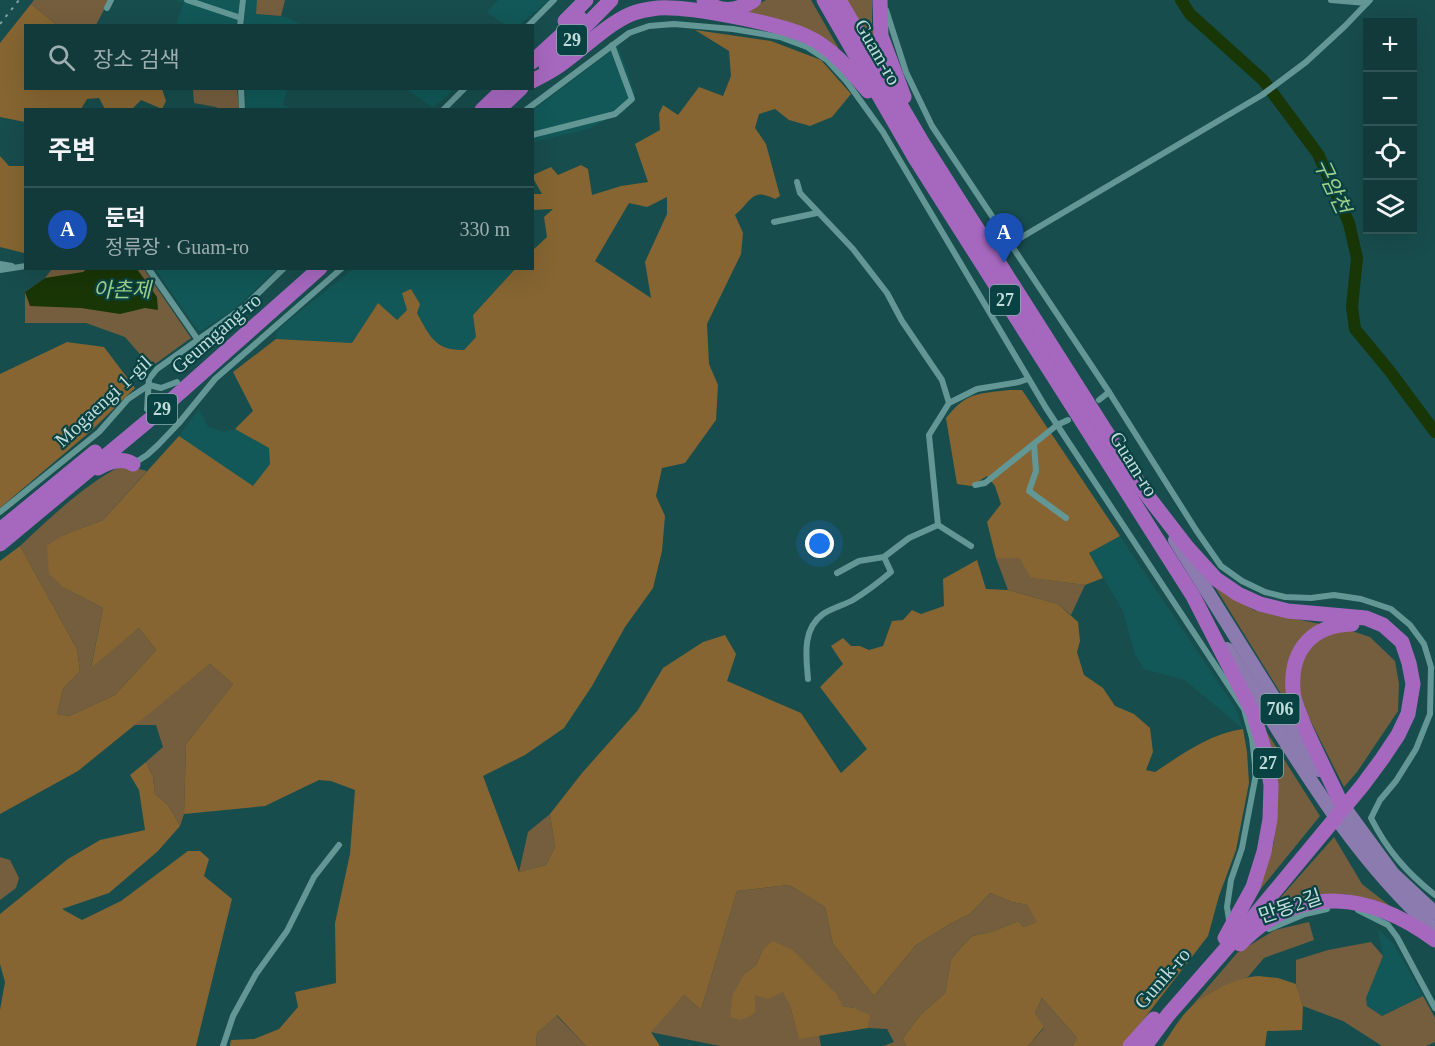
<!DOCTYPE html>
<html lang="ko">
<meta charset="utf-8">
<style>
:root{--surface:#123a3a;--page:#1b4142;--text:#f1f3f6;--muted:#9cadaf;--line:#315454;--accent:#8bbbb9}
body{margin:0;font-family:"Times New Roman","Noto Sans KR",serif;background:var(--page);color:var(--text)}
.controls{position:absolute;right:18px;top:18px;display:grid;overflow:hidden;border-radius:0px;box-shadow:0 6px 24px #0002}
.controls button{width:54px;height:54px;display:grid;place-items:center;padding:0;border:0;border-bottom:2px solid var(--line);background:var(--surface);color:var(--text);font:30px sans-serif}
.you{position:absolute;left:820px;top:544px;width:21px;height:21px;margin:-15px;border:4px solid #fff;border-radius:50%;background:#1a73e8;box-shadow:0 0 0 9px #1a73e833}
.badge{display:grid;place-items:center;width:39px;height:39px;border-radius:50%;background:var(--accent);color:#fff;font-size:20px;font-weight:700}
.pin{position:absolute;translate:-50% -50px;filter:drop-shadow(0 2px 3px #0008)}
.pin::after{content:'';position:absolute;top:32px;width:21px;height:18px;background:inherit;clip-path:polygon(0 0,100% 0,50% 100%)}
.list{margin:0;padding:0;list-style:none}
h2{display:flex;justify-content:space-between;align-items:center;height:78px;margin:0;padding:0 24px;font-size:26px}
h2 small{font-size:20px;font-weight:400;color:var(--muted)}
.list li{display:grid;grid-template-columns:39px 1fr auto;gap:18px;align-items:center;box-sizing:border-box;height:84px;padding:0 24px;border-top:2px solid var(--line)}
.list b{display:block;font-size:22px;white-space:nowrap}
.list p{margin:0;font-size:20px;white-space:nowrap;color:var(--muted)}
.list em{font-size:20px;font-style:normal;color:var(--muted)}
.icon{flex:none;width:33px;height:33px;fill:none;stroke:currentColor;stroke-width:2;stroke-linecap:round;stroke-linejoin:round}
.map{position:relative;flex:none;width:1435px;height:1046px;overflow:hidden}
.search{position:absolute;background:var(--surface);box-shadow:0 6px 24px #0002;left:24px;top:24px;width:510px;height:66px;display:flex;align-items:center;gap:15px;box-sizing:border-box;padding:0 21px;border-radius:0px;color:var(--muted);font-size:22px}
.panel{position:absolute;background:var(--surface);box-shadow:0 6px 24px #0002;left:24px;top:108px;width:510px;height:162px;border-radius:0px}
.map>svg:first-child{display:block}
.built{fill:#125858}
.green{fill:#755e3e}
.forest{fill:#866532;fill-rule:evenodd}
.water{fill:#193606}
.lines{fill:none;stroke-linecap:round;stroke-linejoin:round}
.river{stroke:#193606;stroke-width:12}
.street{stroke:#639796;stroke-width:6}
.primary{stroke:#8b7baf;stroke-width:14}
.highway{stroke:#a668bf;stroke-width:15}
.rail{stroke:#7da2a2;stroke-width:2;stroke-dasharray:3 6;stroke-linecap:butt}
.labels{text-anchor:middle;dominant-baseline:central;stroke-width:4.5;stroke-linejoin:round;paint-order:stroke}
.shield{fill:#094243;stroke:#8aadad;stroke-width:1.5}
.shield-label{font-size:18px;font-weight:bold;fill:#c1dbda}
.street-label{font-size:20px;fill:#c1dbda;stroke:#094243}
.water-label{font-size:21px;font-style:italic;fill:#a0d088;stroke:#094243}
</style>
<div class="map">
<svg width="1435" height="1046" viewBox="0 0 1435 1046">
<rect width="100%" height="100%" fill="#184d4d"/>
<g class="built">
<path d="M174,0H240L237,25H176L184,3Z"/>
<path d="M247,0H257V14L286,17L299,23V26H243Z"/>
<path d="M498,0H549L518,26L505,25L487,12Z"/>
<path d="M618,46L635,93L625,111L588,129L533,142V110Z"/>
<path d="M246,89H287L283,105L290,109H245Z"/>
<path d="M407,89H449L451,92L433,108Z"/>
<path d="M155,269H277L234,310L199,332Z"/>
<path d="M353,269H515L473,314L476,337L464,350H450L431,339L417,313L407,310L396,320L378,303L352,343L276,339L277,330Z"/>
<path d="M199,409L208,427L224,432L235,429L269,448L270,464L253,487L179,436Z"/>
<path d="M1120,536L1236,709L1243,729L1185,680L1144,669L1135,654L1123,611L1089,553Z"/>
<path d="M1378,929L1393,943L1423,996L1382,1016L1367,1006L1366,998L1383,956Z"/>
</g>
<g class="green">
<path d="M34,0H109L96,25H57L31,4Z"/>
<path d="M257,0H285L281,16L256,14Z"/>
<path d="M766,0H811L839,49L795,26L741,14Z"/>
<path d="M844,0H872V24L884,67Z"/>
<path d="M193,89H237L239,109H219L216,107L194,103Z"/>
<path d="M52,269H144L191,338L151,367L125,337L86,323H25V292L45,278Z"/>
<path d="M123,465L147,471L103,520L63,535L64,588L103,608L91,667L139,628L156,650L115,695L69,716L57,714L63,689L80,671L77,649L20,546C51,517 85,484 123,465Z"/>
<path d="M996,558H1019L1032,578L1085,585L1071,615L1058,604L1008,590Z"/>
<path d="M1215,587L1254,610L1320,624L1299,645L1291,710Z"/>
<path d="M1343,628L1370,637L1395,661L1399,684L1398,711L1357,772L1344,787L1297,694L1300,663L1312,643Z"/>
<path d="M210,664L233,684L186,744L184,814L180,826L168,805L155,794L153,777L146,762L163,747L156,725H133Z"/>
<path d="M1266,731L1320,816L1259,891L1274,842L1277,782Z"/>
<path d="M550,814L555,847L546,865L519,872L528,832Z"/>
<path d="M1334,837L1362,884L1390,906L1346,894L1289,903L1258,923Z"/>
<path d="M0,857L10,860L19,878L16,888L0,900Z"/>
<path d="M789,885L825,907L833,944L874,996L916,945L950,924L970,914L990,893L1012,902L1027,905L1038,922L1023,927L1019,921L991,932L972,936L963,945L951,960L945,993L921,1014L903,1038L906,1046H883L894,1042L887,1029L868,1028L869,1015L855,1008L842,1006L794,951L763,949L756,965L745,973L754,995L784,992L790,1006L799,1038L819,1035L821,1046H720L650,1032L684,995L701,1010L737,891Z"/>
<path d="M1309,922L1314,940L1264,958L1248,977L1216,990L1190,1008L1237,953L1275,930Z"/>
<path d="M1371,942L1383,956L1366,998L1367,1006L1382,1016L1423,996L1435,1018V1042L1426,1046H1382L1343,1021L1303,1006L1296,984V960L1328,950Z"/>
<path d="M1042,998L1077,1038L1072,1046H1028L1044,1028L1035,1013Z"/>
<path d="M556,1015L586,1046H536L537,1033Z"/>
</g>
<g class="forest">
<path d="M31,4L57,25L26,26V88L162,89L166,101L162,109L141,100L132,109H105L99,98L87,99L81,109L26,110L25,122L0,117V43Z"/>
<path d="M695,30L771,41L821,60L851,94L832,117L810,126L789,120L775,109L759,114L755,128L766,144L780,196L775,199C752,187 751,202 735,215L743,233L741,254L707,324L709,364L718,385L716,420L685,463L662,468L656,496L665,516L662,551L653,588L625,627L592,686L564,728L525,755L483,776L519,872L546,865L555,847L550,814L582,773L638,710L663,668L703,642L725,635L736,654L727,681L801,713L841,773L867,749L820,687L843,664L831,646L843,638L851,646H860L869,650L883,646L892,621L903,620L912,610L921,614L944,606L943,579L977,560L986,589L1008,590L1058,604L1078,622L1080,641L1077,652L1084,675L1103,688L1115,706L1134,714L1150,728L1153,752L1146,770L1155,772C1183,754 1209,734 1243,729L1247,752L1249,783L1236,850L1219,896L1208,936L1123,1046H1072L1077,1038L1042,998L1035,1013L1044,1027L1028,1046H906L903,1038L921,1014L945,993L951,960L963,945L972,936L991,932L1019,921L1023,927L1037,922L1027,905L1012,902L990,893L970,914L950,924L916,945L874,996L833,944L825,907L789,885L737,891L701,1010L684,995L651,1032L660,1046H586L557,1015L537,1033L536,1046H230L231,1040L254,1039L279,1029L298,1007L295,992L336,983L335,923L350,854L355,790L331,781L319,780L265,806L184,814L186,744L233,684L210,664L78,771L0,814V561L20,546L77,649L80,671L63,689L57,714L69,716L115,695L156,650L139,628L91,668L103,608L64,588L49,574L47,546L63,535L103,520L179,436L253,486L270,464L269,448L235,429L253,411L233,372L276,339L352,343L378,303L397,320L407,310L402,293L411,289L420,304L417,313C429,335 435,351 464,350L476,337L473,315L515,269L532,268L533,250L547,237L544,217L553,209L533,210V194H542L533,178V175L551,167L558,175L581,165L588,169L592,195L621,186L648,182L635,144L660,130L659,114L663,105L678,115L699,87L723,96L731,76L729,51ZM667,197V214L645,262L651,298L595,261L629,203L647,207Z"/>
<path d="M0,156L9,166H25L24,253L0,247Z"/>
<path d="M67,342L104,347L135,388L92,430L0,508V374Z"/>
<path d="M1009,390H1022L1120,536L1089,553L1103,578L1085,585L1031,578L1019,558H996L987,522L1001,504L995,486L987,476L971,486L957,484L946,418C967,392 977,394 1009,390Z"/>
<path d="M146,762L153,777L155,794L168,805L180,826L158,851L109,893L62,909L82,920L121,901L188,851H200L209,859L204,876L232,899L196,1046H0V1010L5,982L0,964V914L68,859L100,840L145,830L139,790L130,775Z"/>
<path d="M773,941L794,951L837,995L842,1006L855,1008L870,1015L868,1028L799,1039L790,1006L783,992L768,999L755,995V1013L741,1020L730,1017L733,994L745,973L756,965L763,949Z"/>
<path d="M1258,976L1278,978L1296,984L1303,1006L1302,1030L1267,1031L1265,1046H1162C1171,1034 1179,1018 1190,1008C1208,992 1235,978 1258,976Z"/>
</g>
<path class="water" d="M88,268L137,269L157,297L158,310L145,308L120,314L81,308L30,306L25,292L45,278L83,272Z"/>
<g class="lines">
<path class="river" d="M1181,0L1190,14L1263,80L1318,154L1349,223L1357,258L1352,307L1355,329L1389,370L1435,432"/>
<g class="street">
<path d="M187,0L241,18"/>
<path d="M1331,0L1367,3"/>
<path d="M107,8L111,0"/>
<path d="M886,10L906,72L932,126L1109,392L1196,530L1221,566L1242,581L1265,592L1285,597L1311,598L1334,595L1361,599L1391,609L1410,625L1424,644L1431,667L1430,714L1416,749L1396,781L1380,800L1371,818C1387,850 1407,873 1435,895"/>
<path d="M240,26L243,0"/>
<path d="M528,26L554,0"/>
<path d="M241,88L242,110"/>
<path d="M443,110L465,88"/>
<path d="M526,110L629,33L649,26L674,24L733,29L780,37L807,47L827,60L847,82L883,132L1046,408L1244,709L1252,738L1256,774L1242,848L1231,880L1227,907L1229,920"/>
<path d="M532,135L615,114L632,99L612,45"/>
<path d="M797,182L800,193L853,249L887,293L902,321L942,380L949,403"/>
<path d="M774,222L817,213"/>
<path d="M1010,244L1262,95L1306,62L1345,26L1370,0"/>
<path d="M0,264L12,266"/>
<path d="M148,268L198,340"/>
<path d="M0,270L26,266"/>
<path d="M149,385L161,388L177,382"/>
<path d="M1099,400L1109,392"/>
<path d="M147,409L149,379L157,369L244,307L284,268"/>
<path d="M1034,444L1036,471L1029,491L1066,518"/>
<path d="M133,464L147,455L158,445L179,423L215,379L342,268"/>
<path d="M975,485L985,483L1057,425L1068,420"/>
<path d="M0,512L99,432L128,399L149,385"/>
<path d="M938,525L971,546"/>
<path d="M837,573L859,561L884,557L909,538L938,525L929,435L949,403L977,389L1019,382L1028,379"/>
<path d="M808,679C806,656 802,629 823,614C832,608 844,605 853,600C866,592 879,582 891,572L884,557"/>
<path d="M1358,910L1388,925L1397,937L1435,1008"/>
<path d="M1269,929L1305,914L1327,909"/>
<path d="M223,1046L233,1016L256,974L287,931L314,877L339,845"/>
</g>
<g class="primary">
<path d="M1175,540L1319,770"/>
<path d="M1227,649C1290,747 1347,852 1435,930"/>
<path d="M1338,799L1393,874L1435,913"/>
</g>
<g class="highway">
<path d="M704,0C720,14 738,11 754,0"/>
<path d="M824,0L915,158L1193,596L1253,713L1266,755L1271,785L1270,819L1264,852L1253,887L1225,938"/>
<path d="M839,0L922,142L1143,490L1187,547L1216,579L1238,594L1260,604L1288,611L1366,618L1383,625L1402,642L1409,663L1413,684L1408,714L1398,735L1382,759L1362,786L1245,927L1168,1015L1145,1046"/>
<path d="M880,0L881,36L904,97"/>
<path d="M565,21L586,0"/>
<path d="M532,62L580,18"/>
<path d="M546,66L611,0"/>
<path d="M532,81C542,76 552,71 560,65C582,50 607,24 631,14C638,11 650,9 658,8C690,6 777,23 806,36C831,47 850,70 868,91"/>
<path d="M482,110L505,88"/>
<path d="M498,110L521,88"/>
<path d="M98,468C109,462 121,457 133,464"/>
<path d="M0,530L95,452"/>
<path d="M0,544L149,420L320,268"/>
<path d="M1342,805C1329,778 1316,752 1304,725C1300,714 1293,701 1293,690C1290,649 1313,625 1352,624"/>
<path d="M1240,944C1300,882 1371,893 1435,940"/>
<path d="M1130,1046L1154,1019"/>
</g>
<path class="rail" d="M0,24L19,0"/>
</g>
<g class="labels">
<g class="shield">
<rect x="557" y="25" width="30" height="30" rx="4.5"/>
<rect x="990" y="285" width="30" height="30" rx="4.5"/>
<rect x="147" y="394" width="30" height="30" rx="4.5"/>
<rect x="1260.5" y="694" width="39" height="30" rx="4.5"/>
<rect x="1253" y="748" width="30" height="30" rx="4.5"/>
</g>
<g class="shield-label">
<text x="572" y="40">29</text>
<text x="1005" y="300">27</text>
<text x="162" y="409">29</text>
<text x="1280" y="709">706</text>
<text x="1268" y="763">27</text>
</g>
<g class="street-label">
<text transform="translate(878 52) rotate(60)">Guam-ro</text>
<text transform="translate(216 333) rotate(-41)">Geumgang-ro</text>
<text transform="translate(103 401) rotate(-43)">Mogaengi 1-gil</text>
<text transform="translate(1134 464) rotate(58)">Guam-ro</text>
<text transform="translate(1290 906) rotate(-19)">만동2길</text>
<text transform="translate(1162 978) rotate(-49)">Gunik-ro</text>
</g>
<g class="water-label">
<text transform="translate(1332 186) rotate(65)">구암천</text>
<text x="122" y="290">아촌제</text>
</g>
</g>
</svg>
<div class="controls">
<button>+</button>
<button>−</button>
<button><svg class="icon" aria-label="locate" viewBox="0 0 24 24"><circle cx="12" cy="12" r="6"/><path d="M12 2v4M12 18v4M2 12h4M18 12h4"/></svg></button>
<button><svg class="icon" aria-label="layers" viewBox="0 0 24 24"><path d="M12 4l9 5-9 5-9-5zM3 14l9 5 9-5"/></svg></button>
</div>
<div class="you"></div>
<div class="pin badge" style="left:1004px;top:263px;background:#1a4fb4">A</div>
<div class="search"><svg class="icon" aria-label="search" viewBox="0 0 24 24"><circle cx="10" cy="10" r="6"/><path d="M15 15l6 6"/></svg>장소 검색</div>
<section class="panel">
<h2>주변<small></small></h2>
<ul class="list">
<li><span class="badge" style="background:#1a4fb4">A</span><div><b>둔덕</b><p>정류장 · Guam-ro</p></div><em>330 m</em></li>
</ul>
</section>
</div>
